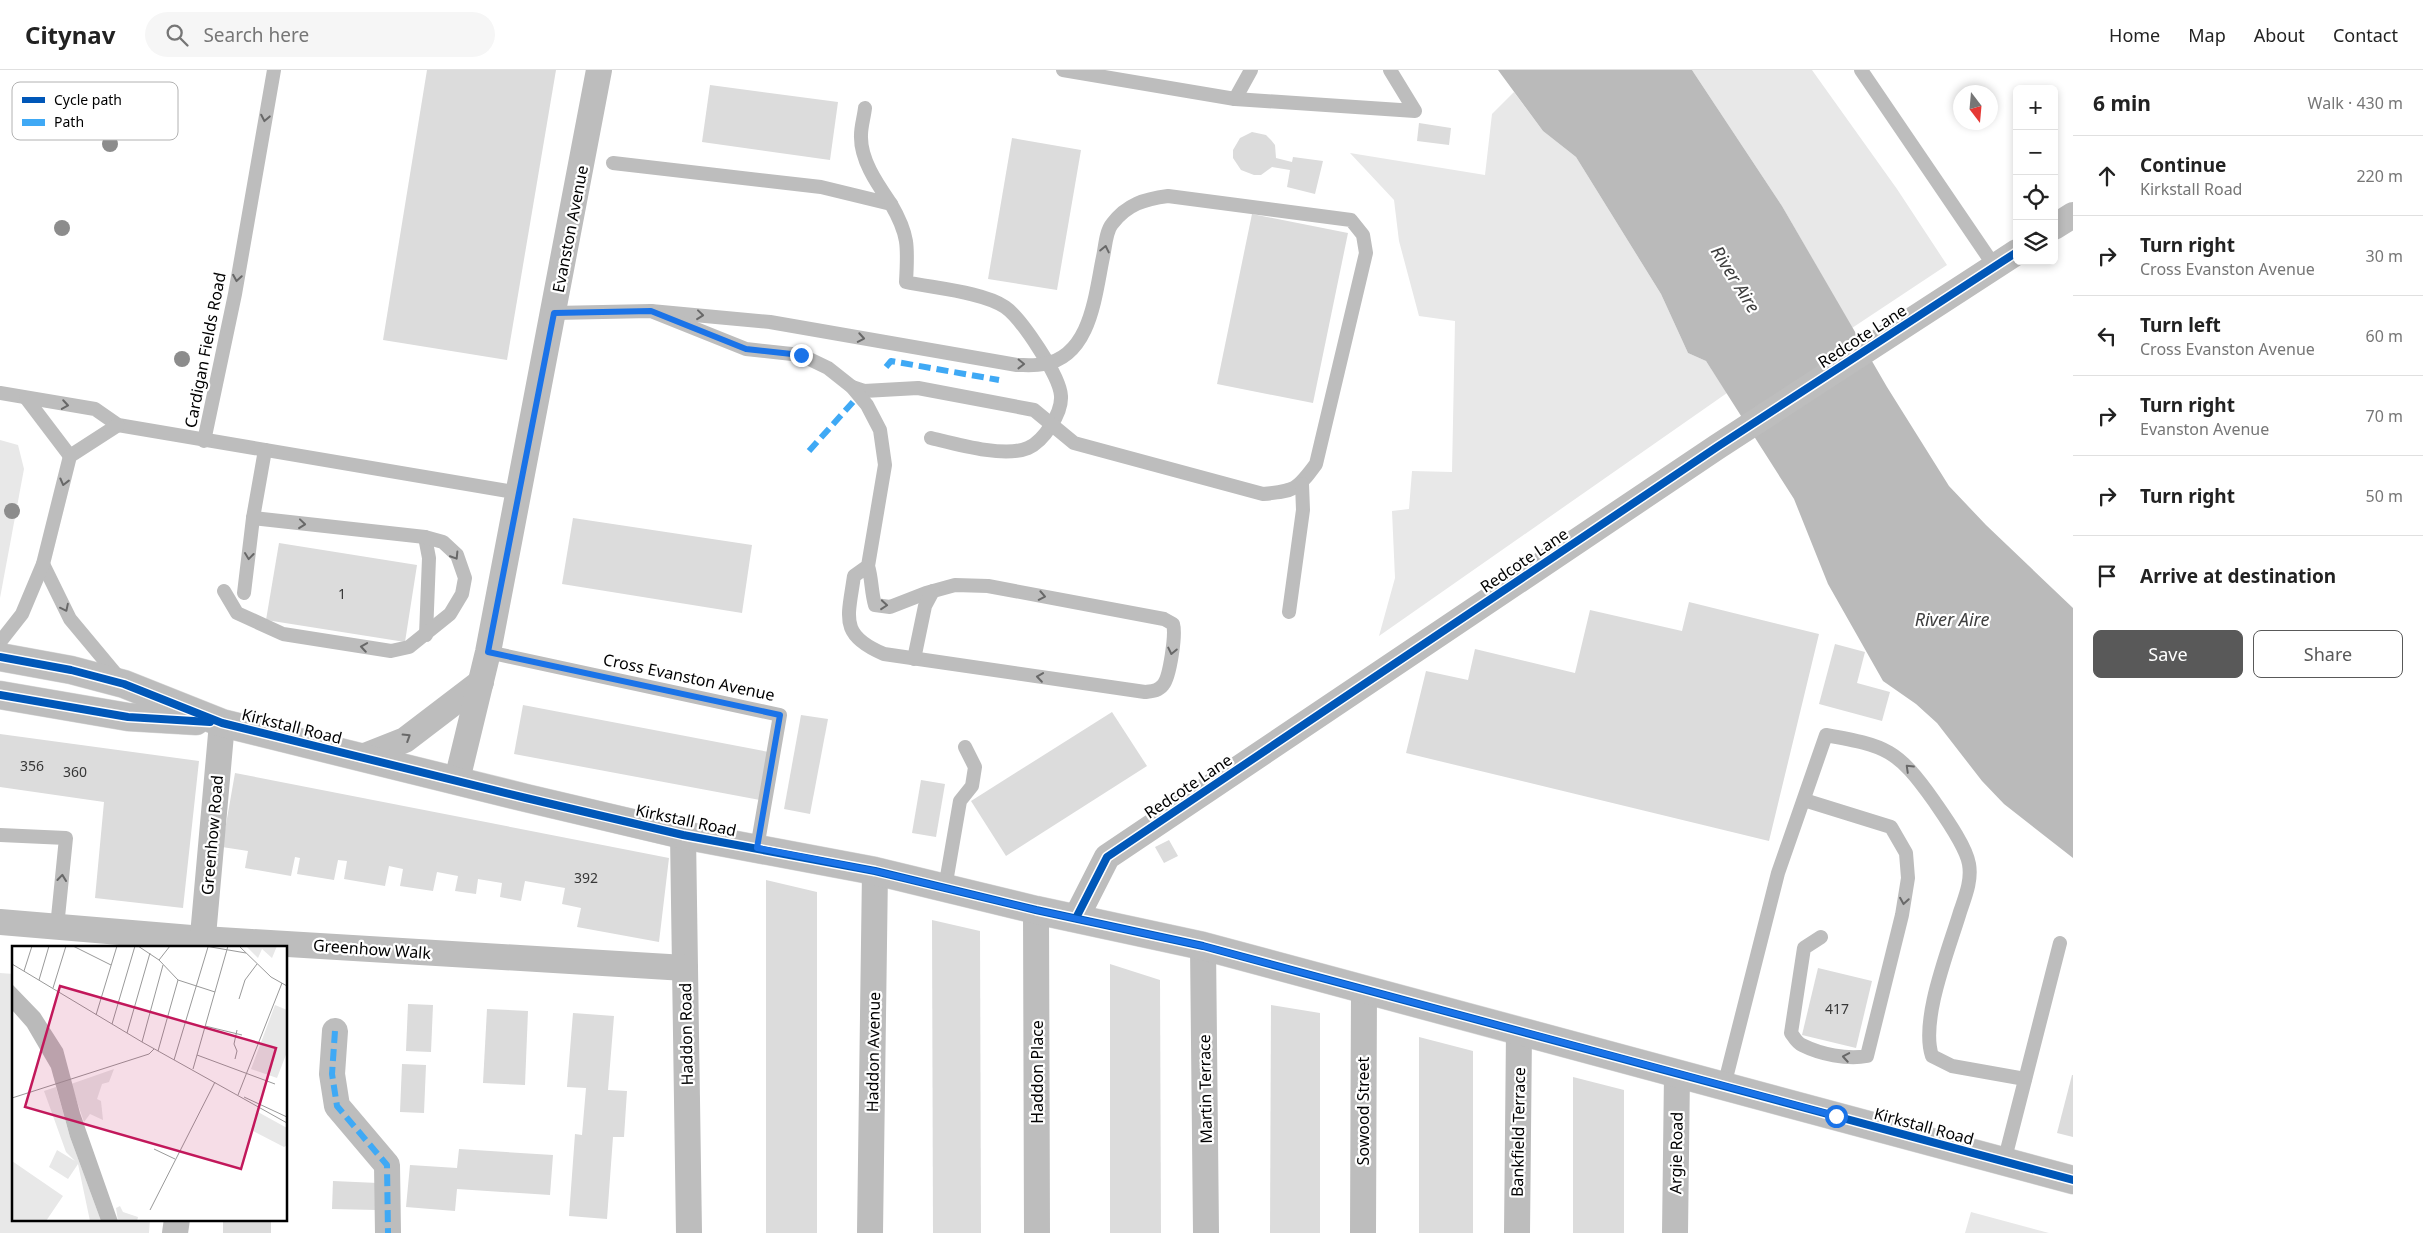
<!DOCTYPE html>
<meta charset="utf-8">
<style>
:root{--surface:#fff;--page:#f6f6f6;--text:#222;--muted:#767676;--line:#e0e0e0;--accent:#595959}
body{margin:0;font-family:"Noto Sans",sans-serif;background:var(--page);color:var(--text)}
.controls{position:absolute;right:15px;top:15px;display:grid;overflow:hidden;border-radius:8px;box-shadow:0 2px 8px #0003}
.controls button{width:45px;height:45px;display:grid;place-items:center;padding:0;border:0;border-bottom:1px solid var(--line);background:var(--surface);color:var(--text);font:25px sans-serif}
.compass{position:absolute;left:1953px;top:15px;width:45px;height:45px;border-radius:50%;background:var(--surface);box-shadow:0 2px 8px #0003;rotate:164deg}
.stop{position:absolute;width:15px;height:15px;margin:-11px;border:4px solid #1a73e8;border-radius:50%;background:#fff}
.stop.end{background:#1a73e8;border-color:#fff;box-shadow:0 1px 5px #0008}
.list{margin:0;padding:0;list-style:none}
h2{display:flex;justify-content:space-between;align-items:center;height:65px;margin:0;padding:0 20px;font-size:21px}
h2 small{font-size:16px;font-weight:400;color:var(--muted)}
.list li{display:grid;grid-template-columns:32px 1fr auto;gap:15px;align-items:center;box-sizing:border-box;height:80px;padding:0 20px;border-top:1px solid var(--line)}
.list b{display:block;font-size:19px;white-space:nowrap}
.list p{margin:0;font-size:16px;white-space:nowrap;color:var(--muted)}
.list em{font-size:16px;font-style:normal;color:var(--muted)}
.actions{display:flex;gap:10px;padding:15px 20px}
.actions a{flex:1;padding:11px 0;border:1px solid var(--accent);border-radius:8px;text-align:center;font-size:18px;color:var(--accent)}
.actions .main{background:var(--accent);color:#fff}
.icon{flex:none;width:28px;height:28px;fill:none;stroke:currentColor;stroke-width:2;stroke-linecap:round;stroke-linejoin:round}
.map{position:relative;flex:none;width:2073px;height:1163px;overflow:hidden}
header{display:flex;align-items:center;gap:30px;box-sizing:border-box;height:70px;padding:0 25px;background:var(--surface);border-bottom:1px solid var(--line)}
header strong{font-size:24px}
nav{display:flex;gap:28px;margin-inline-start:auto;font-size:18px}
.search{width:350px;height:45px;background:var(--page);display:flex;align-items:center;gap:12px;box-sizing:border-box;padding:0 18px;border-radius:28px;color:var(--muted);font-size:19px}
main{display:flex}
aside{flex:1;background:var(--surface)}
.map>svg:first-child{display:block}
.green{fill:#e8e8e8}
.water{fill:#bababa}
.building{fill:#dcdcdc}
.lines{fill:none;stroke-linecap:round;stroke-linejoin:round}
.primary-casing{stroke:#dbdbdb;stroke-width:29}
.lane{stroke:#bdbdbd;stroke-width:14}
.street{stroke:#bdbdbd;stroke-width:26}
.primary{stroke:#bdbdbd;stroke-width:28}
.quiet{stroke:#3fa9f5;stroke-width:6;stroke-dasharray:12 6;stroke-linecap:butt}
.cycleway-casing{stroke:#fff;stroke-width:11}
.cycleway{stroke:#0057b8;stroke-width:8}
.tree{fill:#8c8c8c}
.oneway{stroke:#686868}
.route{stroke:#1a73e8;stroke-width:6}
.labels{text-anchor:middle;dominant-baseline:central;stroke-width:4.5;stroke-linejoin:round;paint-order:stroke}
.number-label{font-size:14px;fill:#373737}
.street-label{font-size:16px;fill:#000;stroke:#fff}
.water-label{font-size:18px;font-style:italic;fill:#3e3e3e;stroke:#fff}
.inset-road{fill:none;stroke:#999;stroke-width:1}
.view{fill:#c2185b;fill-opacity:0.15;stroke:#c2185b;stroke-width:2.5}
.inset-edge{fill:none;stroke:#000;stroke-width:2.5}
.key{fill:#fff;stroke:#b2b2b2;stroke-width:1}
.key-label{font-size:14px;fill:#000}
</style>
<header>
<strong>Citynav</strong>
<div class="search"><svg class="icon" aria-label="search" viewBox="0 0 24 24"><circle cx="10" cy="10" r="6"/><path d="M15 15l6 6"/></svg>Search here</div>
<nav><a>Home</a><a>Map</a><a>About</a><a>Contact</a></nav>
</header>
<main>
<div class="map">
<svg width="2073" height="1163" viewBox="0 0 2073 1163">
<rect width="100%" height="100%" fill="#fff"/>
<g class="green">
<path d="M1692,0H1812L1897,119L1947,195L1852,258L1782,136Z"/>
<path d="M1514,22L1543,61L1576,87L1661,224L1688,283L1706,291L1727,323L1379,566L1395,508L1392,441L1409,439L1412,401L1452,402L1455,251L1419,246L1399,171L1394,130L1350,83L1485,105L1492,44Z"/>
<path d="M0,370L18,375L24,399L0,528Z"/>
<path d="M0,903L14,904V1149H150L149,1163H0Z"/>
<path d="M1971,1142L2049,1163H1965Z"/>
</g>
<path class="water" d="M1498,0H1692L1782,136L1887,317L1949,416L1986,455L2073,538V788L2004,734L1982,711L1937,653L1916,634L1883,611L1828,514L1794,429L1706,291L1688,283L1661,224L1576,87L1543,61Z"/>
<g class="building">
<path d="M427,0H556L507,290L383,270Z"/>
<path d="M710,15L838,32L830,90L702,72Z"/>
<path d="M1419,53L1451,58L1449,75L1417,71Z"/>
<path d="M1252,62L1266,65L1271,70L1275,75L1276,88L1292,92L1293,87L1323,91L1315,124L1287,117L1290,100L1272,97L1261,105H1254L1241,100L1233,88V80L1240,68Z"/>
<path d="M1012,68L1081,80L1057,220L988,209Z"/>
<path d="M1252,144L1348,163L1313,333L1217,314Z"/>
<path d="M573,448L752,475L742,543L562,514Z"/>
<path d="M279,473L417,495L405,572L266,550Z"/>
<path d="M1689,532L1819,564L1769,771L1406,683L1426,601L1468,610L1475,579L1575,603L1590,540L1682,561Z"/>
<path d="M1835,574L1865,582L1857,613L1890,622L1882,651L1819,634Z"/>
<path d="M523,635L769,682L760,730L514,684Z"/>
<path d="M1112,642L1147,696L1006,786L971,731Z"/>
<path d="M801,645L828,649L810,744L784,739Z"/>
<path d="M0,664L199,691L183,838L95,828L104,732L0,717Z"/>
<path d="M235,703L669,788L659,872L577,857L581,838L562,834L565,818L525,811L521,831L500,827L502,813L478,809L476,824L455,821L458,806L437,802L433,821L400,816L403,799L389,796L385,816L344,809L347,791L338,790L334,810L297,804L300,788L295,787L291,806L245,798L248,781L222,777Z"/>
<path d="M921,710L945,714L936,767L912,763Z"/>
<path d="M1169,770L1178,786L1164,793L1155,777Z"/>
<path d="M766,810L817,822V1163H766Z"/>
<path d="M932,850L980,861L981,1163H933Z"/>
<path d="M1110,894L1160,910L1161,1163H1110Z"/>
<path d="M1818,898L1872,911L1856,978L1802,965Z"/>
<path d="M408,934L433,935L431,982L406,981Z"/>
<path d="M1271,935L1320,943V1163H1270Z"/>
<path d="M487,939L528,941L525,1015L483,1013Z"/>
<path d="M573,943L614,946L608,1020L627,1021L624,1067H613L607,1149L569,1146L575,1064L582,1065L586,1018L567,1017Z"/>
<path d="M1419,967L1473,981V1163H1419Z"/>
<path d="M402,994L426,995L424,1043L400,1042Z"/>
<path d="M2072,1005H2073V1067L2057,1063Z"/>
<path d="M1573,1007L1624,1020V1163H1573Z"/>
<path d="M459,1079L553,1085L550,1125L457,1119L455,1141L406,1137L410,1095L457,1098Z"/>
<path d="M333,1111L378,1113L377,1140L332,1139Z"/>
<rect x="223" y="1149" width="48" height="14"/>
</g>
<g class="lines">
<g class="primary-casing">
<g id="primary">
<path d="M0,587L71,600L124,614L222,653L526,728L683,765L875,801L1036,840L1203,876L2073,1110"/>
<path d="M0,625L128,647L196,651"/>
</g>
</g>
<g class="lane">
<path d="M1063,0L1235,29L1415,41L1390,0"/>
<path d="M1861,0L1995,197"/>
<path d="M1235,29L1251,0"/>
<path d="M613,93L821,117L891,134C878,115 860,90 861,65C861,56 864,47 865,38"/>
<path d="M891,134C909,165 908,177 906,212C933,218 983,222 1005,237C1021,248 1060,306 1061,326C1062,343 1044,371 1028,378C1004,388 956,374 931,368"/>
<path d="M651,241L770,252L1017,295C1025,295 1035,296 1044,294C1091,286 1095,225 1103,187C1105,178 1106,161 1112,154C1127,134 1145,129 1168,126L1351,150L1363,165L1366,183L1316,394C1297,420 1295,421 1263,424L1074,373L1034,340L918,318L864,321L852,317"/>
<path d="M554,243L651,241L746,279L801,285L828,298L852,317L867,335L880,360L885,395L868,496C872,509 871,521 875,535L890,537L926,523L955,515L988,516L1164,549L1173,554C1176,564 1170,607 1163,615C1158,621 1153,621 1145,622L884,584C839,565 848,548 854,506L868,496"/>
<path d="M0,323L95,339L118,355L520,423"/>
<path d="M26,328L70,386"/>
<path d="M204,371L235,224L274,0"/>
<path d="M425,467L429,488L426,565"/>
<path d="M43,494L70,549L120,609"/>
<path d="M224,521L237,543L283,564L391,581L409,577L450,544L462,524L465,508L457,485L443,472L425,467L253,448"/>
<path d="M244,523L253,448L265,380"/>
<path d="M1289,542L1303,440L1302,414"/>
<path d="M0,572L22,544L43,494L70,386L118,355"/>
<path d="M488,582L780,645L757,778"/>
<path d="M914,589L925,536L933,521"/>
<path d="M1804,730L1891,757L1906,783L1908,808L1902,845L1867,986C1847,990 1820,984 1802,975C1797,973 1794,967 1791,963L1804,878L1821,867"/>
<path d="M0,765L66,768L57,857"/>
<path d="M945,818L960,731L972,716L975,697L965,677"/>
<path d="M1724,1016L1778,803L1826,665C1887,676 1897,679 1934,731C1945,747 1966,776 1969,794C1972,811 1965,827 1960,842C1949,879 1920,950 1932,986L1952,996L2025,1009"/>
<path d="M2004,1092L2060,873"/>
</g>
<g class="street">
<path d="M2054,157L2073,145"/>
<path d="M362,687L405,670L481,612"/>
<path d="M457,710L488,582L599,0"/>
<path d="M683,765L689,1163"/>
<path d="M1036,840L1037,1163"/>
<path d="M1076,848L1107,787L1717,377L2017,182"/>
<path d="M0,852L203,869L685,898"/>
<path d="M1203,876L1206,1163"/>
<path d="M202,877L222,653"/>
<path d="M335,961L332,1004L337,1036L387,1095L388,1163"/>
<path d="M175,1163L177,1149"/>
<path d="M870,1163L875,801"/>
<path d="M1363,1163L1364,919"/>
<path d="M1517,1163L1519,961"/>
<path d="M1675,1163L1677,1004"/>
</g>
<use href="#primary" class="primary"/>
<g class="quiet">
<path d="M886,297L891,291L999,310"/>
<path d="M809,381L853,332"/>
<path d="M335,961L332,1004L337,1036L387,1095L388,1163"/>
</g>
<g class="cycleway-casing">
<g id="cycleway">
<path d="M0,587L71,600L124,614L222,653L526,728L683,765L875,801L1036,840L1203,876L2073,1110"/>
<path d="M0,625L128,647L210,652"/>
<path d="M1076,848L1107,787L1717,377L2017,182"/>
</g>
</g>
<use href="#cycleway" class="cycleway"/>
</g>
<g class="tree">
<circle cx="110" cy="74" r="8"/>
<circle cx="62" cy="158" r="8"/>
<circle cx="182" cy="289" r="8"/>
<circle cx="12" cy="441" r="8"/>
</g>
<defs><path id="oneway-chevron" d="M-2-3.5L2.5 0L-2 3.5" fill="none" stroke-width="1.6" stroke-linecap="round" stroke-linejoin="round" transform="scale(1.25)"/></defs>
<g class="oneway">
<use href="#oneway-chevron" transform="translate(265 48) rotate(101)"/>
<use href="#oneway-chevron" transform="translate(1105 179) rotate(-78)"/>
<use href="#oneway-chevron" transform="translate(237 208) rotate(99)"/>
<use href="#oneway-chevron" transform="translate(700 245) rotate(6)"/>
<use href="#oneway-chevron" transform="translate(861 268) rotate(10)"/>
<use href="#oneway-chevron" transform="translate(1021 294) rotate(1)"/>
<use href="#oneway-chevron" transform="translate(65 335) rotate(9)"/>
<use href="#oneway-chevron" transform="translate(64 412) rotate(104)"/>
<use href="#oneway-chevron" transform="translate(302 454) rotate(6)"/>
<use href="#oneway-chevron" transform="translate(249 486) rotate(97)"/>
<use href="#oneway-chevron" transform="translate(455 486) rotate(58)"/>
<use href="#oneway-chevron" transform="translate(1042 526) rotate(11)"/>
<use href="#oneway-chevron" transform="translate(884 535) rotate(5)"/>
<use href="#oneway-chevron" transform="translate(65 538) rotate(64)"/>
<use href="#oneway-chevron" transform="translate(364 577) rotate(-171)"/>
<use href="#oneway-chevron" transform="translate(1172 581) rotate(102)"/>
<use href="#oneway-chevron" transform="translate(1040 607) rotate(-172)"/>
<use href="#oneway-chevron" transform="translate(407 667) rotate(-32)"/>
<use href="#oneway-chevron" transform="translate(1909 698) rotate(-136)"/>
<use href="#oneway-chevron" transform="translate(62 808) rotate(-84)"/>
<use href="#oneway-chevron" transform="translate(1904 831) rotate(99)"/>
<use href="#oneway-chevron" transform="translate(1846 987) rotate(-170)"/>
</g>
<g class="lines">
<path class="route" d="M801,285L746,279L651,241L554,243L488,582L780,645L757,778L875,801L1036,840L1203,876L1836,1046"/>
</g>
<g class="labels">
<g class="number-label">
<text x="342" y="523">1</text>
<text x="32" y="695">356</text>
<text x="75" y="701">360</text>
<text x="586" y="807">392</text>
<text x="1837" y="938">417</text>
</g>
<g class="street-label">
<text transform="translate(570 159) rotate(-79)">Evanston Avenue</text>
<text transform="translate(1862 266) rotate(-33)">Redcote Lane</text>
<text transform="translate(205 280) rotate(-79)">Cardigan Fields Road</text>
<text transform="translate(1524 490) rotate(-34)">Redcote Lane</text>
<text transform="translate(689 607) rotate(12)">Cross Evanston Avenue</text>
<text transform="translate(292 656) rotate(14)">Kirkstall Road</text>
<text transform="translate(1188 716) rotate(-34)">Redcote Lane</text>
<text transform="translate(686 750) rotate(12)">Kirkstall Road</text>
<text transform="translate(212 765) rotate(-85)">Greenhow Road</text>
<text transform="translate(372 879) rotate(4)">Greenhow Walk</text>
<text transform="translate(686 964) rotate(-91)">Haddon Road</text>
<text transform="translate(873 982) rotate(-89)">Haddon Avenue</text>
<text transform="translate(1037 1002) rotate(-90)">Haddon Place</text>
<text transform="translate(1205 1019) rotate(-91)">Martin Terrace</text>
<text transform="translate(1363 1041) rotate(-90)">Sowood Street</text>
<text transform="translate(1924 1056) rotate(15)">Kirkstall Road</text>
<text transform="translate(1518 1062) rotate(-89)">Bankfield Terrace</text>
<text transform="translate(1676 1083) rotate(-89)">Argie Road</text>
</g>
<g class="water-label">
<text transform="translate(1736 209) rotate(58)">River Aire</text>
<text x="1952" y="549">River Aire</text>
</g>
</g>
<g transform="translate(12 876)">
<rect width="275" height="275" fill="#fff"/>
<path d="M234,0H265L260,12L250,3L246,12ZM263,59L275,64V106L265,132L239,123ZM102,123L97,136L90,138L85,153L89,155L91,174L78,168L72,176L59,138ZM44,141L58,191L89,275H78L66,218L56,233L37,221L45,204L63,215L54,206L32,145ZM246,166L275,182V199L272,201L239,184ZM0,215L51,250L34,275H0ZM108,260L111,266L126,271L125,275H106L104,262Z" fill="#e8e8e8"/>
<path d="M0,38L28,67L51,103L68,167L106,275H89L58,191L39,122L15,81L0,64Z" fill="#bababa"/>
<path class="inset-road" d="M61,0L99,19M126,0L147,14L166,34L203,46M193,0L234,7M227,0L259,31L275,40M147,14L158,0M0,18L130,96L275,177M12,25L20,0M27,34L37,0M41,42L54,0M227,53L233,34L245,18M84,69L105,0M100,78L123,0M193,80L230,89M115,87L138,7M130,96L151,19M146,105L166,34M185,109L263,138M223,113L225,105L222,98L225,84M162,114L196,1M181,123L216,0M226,149L270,37M232,151L275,171M0,152L137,108L142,103M142,203L163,213M138,264L203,136"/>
<path class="view" d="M48,40L264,102L229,223L13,161Z"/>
<rect width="275" height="275" class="inset-edge"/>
</g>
<rect x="12" y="12" width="166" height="58" rx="8" class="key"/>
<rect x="22" y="27" width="23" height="6" fill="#0057b8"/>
<rect x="22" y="49" width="23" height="7" fill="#3fa9f5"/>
<g class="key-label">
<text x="54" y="35">Cycle path</text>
<text x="54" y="57">Path</text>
</g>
</svg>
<div class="controls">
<button>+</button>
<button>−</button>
<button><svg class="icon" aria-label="locate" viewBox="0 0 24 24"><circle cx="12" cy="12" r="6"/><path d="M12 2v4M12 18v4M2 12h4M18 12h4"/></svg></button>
<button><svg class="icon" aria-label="layers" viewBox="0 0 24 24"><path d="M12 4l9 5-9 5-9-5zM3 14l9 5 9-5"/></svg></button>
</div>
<svg class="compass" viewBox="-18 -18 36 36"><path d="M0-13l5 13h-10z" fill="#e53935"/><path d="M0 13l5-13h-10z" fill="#767676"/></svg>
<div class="stop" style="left:1836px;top:1046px"></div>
<div class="stop end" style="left:801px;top:285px"></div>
</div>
<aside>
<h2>6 min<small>Walk · 430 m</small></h2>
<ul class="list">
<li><svg class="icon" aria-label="ahead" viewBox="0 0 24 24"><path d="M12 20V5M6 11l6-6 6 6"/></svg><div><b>Continue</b><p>Kirkstall Road</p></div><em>220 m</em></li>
<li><svg class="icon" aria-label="right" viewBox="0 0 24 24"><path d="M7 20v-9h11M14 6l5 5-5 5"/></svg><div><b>Turn right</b><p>Cross Evanston Avenue</p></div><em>30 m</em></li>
<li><svg class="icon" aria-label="left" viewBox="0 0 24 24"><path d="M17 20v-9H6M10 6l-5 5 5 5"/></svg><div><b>Turn left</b><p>Cross Evanston Avenue</p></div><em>60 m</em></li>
<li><svg class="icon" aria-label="right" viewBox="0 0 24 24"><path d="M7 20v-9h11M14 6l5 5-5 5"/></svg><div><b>Turn right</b><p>Evanston Avenue</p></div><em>70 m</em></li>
<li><svg class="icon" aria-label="right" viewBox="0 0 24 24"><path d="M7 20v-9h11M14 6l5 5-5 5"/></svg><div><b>Turn right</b></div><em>50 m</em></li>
<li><svg class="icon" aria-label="arrive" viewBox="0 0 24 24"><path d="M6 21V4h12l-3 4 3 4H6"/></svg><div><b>Arrive at destination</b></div></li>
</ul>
<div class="actions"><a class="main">Save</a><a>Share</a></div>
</aside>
</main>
